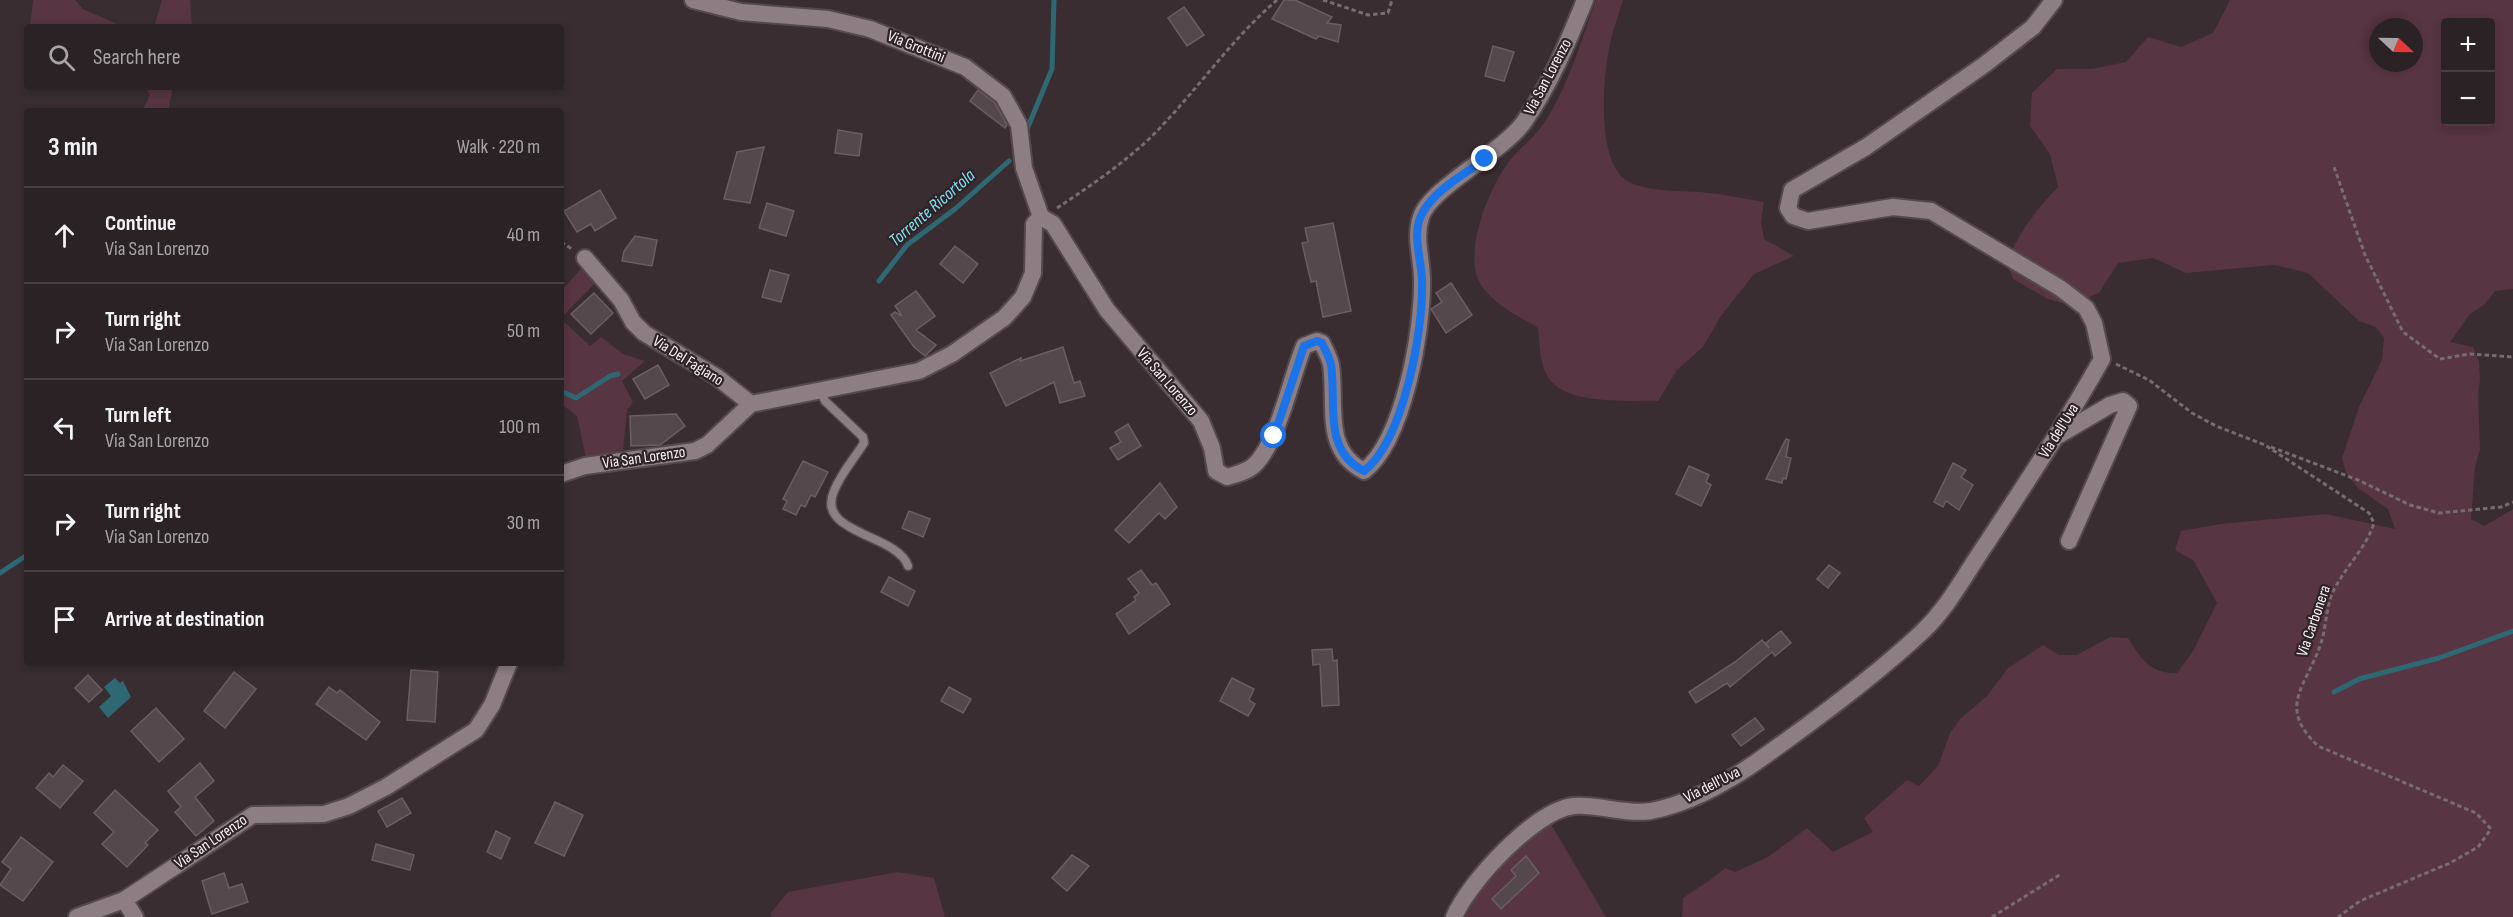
<!DOCTYPE html>
<meta charset="utf-8">
<style>
:root{--surface:#2b2225;--page:#332a2d;--text:#f1f3f6;--muted:#a6a4a7;--line:#473f42}
body{margin:0;font-family:"Sofia Sans Condensed",sans-serif;background:var(--page);color:var(--text)}
.controls{position:absolute;right:18px;top:18px;display:grid;overflow:hidden;border-radius:6px;box-shadow:0 3px 9px #0003}
.controls button{width:54px;height:54px;display:grid;place-items:center;padding:0;border:0;border-bottom:2px solid var(--line);background:var(--surface);color:var(--text);font:30px sans-serif}
.compass{position:absolute;left:2369px;top:18px;width:54px;height:54px;border-radius:50%;background:var(--surface);box-shadow:0 3px 9px #0003;rotate:112deg}
.stop{position:absolute;width:18px;height:18px;margin:-14px;border:4px solid #1a73e8;border-radius:50%;background:#fff}
.stop.end{background:#1a73e8;border-color:#fff;box-shadow:0 2px 6px #0008}
.list{margin:0;padding:0;list-style:none}
h2{display:flex;justify-content:space-between;align-items:center;height:78px;margin:0;padding:0 24px;font-size:26px}
h2 small{font-size:20px;font-weight:400;color:var(--muted)}
.list li{display:grid;grid-template-columns:39px 1fr auto;gap:18px;align-items:center;box-sizing:border-box;height:96px;padding:0 24px;border-top:2px solid var(--line)}
.list b{display:block;font-size:22px;white-space:nowrap}
.list p{margin:0;font-size:20px;white-space:nowrap;color:var(--muted)}
.list em{font-size:20px;font-style:normal;color:var(--muted)}
.icon{flex:none;width:33px;height:33px;fill:none;stroke:currentColor;stroke-width:2;stroke-linecap:round;stroke-linejoin:round}
.map{position:relative;flex:none;width:2513px;height:917px;overflow:hidden}
.search{position:absolute;background:var(--surface);box-shadow:0 3px 9px #0003;left:24px;top:24px;width:540px;height:66px;display:flex;align-items:center;gap:15px;box-sizing:border-box;padding:0 21px;border-radius:6px;color:var(--muted);font-size:22px}
.panel{position:absolute;background:var(--surface);box-shadow:0 3px 9px #0003;left:24px;top:108px;width:540px;height:558px;border-radius:6px}
.map>svg:first-child{display:block}
.green{fill:#573542;fill-rule:evenodd}
.water{fill:#2e6873}
.lines{fill:none;stroke-linecap:round;stroke-linejoin:round}
.stream{stroke:#2e6873;stroke-width:5}
.building{fill:#55484d;stroke:#6b5d62;stroke-width:1.5}
.lane-casing{stroke:#544a4d;stroke-width:11}
.street-casing{stroke:#544a4d;stroke-width:20}
.path{stroke:#776c6f;stroke-width:3;stroke-dasharray:4.5 3;stroke-linecap:butt}
.lane{stroke:#8c7e82;stroke-width:8}
.street{stroke:#8c7e82;stroke-width:16}
.route{stroke:#1a73e8;stroke-width:8}
.labels{text-anchor:middle;dominant-baseline:central;stroke-width:4.5;stroke-linejoin:round;paint-order:stroke}
.street-label{font-size:16px;fill:#f8f0f2;stroke:#2e2327}
.water-label{font-size:18px;font-style:italic;fill:#82e0f3;stroke:#2e2327}
</style>
<div class="map">
<svg width="2513" height="917" viewBox="0 0 2513 917">
<rect width="100%" height="100%" fill="#392d31"/>
<g class="green">
<path d="M33,0H75L83,9L124,27H30Z"/>
<path d="M162,0H190L192,27H154Z"/>
<path d="M1596,0H1623C1619,14 1613,29 1610,44C1603,75 1595,164 1629,182C1652,193 1684,190 1710,193C1728,195 1746,199 1764,202L1761,222L1764,239L1794,256L1754,274L1721,316L1703,347L1677,370L1658,401C1628,400 1566,406 1548,377C1539,363 1540,344 1538,328C1517,315 1489,303 1478,279C1465,247 1489,189 1508,163C1518,149 1532,140 1542,126C1567,90 1581,41 1596,0Z"/>
<path d="M2230,0H2513V289L2495,291L2485,304L2470,314L2450,342L2473,347L2479,362L2480,379L2478,396L2480,450L2475,467L2471,519L2484,526L2513,509V917H1682L1683,898C1697,888 1712,880 1725,868L1735,872L1768,857L1807,828L1833,852L1873,832L1864,818L1907,780L1919,786L1938,766L1950,733L1960,719L1987,696L2008,668L2043,645L2059,655H2077L2110,637L2128,638C2141,659 2151,674 2177,673L2193,651L2217,603L2194,561L2175,550L2181,531L2221,524L2326,514L2395,529L2388,509L2358,488L2347,475L2342,458L2359,407L2382,360L2384,338L2376,327L2359,321L2308,273L2274,265L2186,273L2153,258L2118,263L2099,293L2069,305L2048,299L2013,279L2007,261C2019,232 2036,210 2058,187L2050,154L2030,126L2032,93L2057,69H2092L2126,62L2148,37L2181,47L2213,33ZM2446,22H2490V122H2446ZM2378,27H2414V63H2378Z"/>
<path d="M145,87H173L168,111H142L150,95Z"/>
<path d="M581,269L596,282L561,318V291Z"/>
<path d="M561,319L590,346L601,337L623,354L645,361L622,381L633,402L627,410L623,450L586,458L577,416L561,404Z"/>
<path d="M1549,821L1606,917H1465L1484,883Z"/>
<path d="M898,872L934,878L945,917H773L770,914L788,892Z"/>
</g>
<path class="water" d="M115,678L120,683L123,681L131,697L108,718L99,707L111,696L104,687Z"/>
<g class="lines">
<g class="stream">
<path d="M1025,134L1052,69L1054,0"/>
<path d="M879,281L907,245L955,209L1009,161"/>
<path d="M561,391L576,398L610,376L618,374"/>
<path d="M0,573L27,555"/>
<path d="M2334,692L2359,679L2439,658L2513,631"/>
</g>
</g>
<g class="building">
<path d="M1284,0H1295L1332,17L1327,23L1341,25L1338,42L1319,36L1316,39L1272,19Z"/>
<path d="M1184,7L1204,35L1187,46L1168,18Z"/>
<path d="M1493,46L1514,52L1504,81L1485,76Z"/>
<path d="M978,90L995,103L1007,125L1005,128L970,101Z"/>
<path d="M838,130L862,134L859,156L835,153Z"/>
<path d="M764,147L750,203L724,199L737,152Z"/>
<path d="M600,190L616,218L595,231L591,224L577,232L564,211Z"/>
<path d="M767,203L794,211L786,236L759,228Z"/>
<path d="M1333,223L1351,311L1323,317L1316,281L1311,282L1302,243L1308,242L1305,228Z"/>
<path d="M635,236L657,240L652,266L622,261L624,251Z"/>
<path d="M955,246L978,264L963,283L940,264Z"/>
<path d="M770,270L789,275L781,302L762,297Z"/>
<path d="M1451,283L1472,315L1446,333L1431,309L1442,302L1436,293Z"/>
<path d="M916,291L935,316L916,330L936,345L925,356L914,347L891,315L895,312L902,316L895,306Z"/>
<path d="M594,293L613,313L591,334L571,314Z"/>
<path d="M1063,347L1074,383L1080,381L1085,396L1060,403L1054,382L1006,406L990,373L1021,358L1020,361Z"/>
<path d="M658,365L669,385L645,399L633,379Z"/>
<path d="M676,414L685,426L660,445L631,446L630,416Z"/>
<path d="M1128,424L1141,446L1118,460L1110,448L1121,442L1115,432Z"/>
<path d="M1786,439L1789,440L1786,457L1791,458L1786,479L1783,478L1782,483L1766,479Z"/>
<path d="M803,461L828,472L815,497L811,495L805,507L801,505L796,515L783,509L787,501L783,499Z"/>
<path d="M1953,463L1966,470L1961,477L1973,485L1959,510L1946,501L1943,507L1934,502Z"/>
<path d="M1689,466L1709,475L1706,482L1711,485L1701,506L1676,494Z"/>
<path d="M1160,483L1177,507L1165,519L1159,513L1129,543L1115,530Z"/>
<path d="M909,511L930,519L923,537L902,528Z"/>
<path d="M1829,565L1840,573L1828,588L1817,579Z"/>
<path d="M1141,570L1152,585L1156,583L1170,604L1129,634L1116,614L1136,600L1134,597L1139,593L1128,579Z"/>
<path d="M889,577L915,591L908,606L881,592Z"/>
<path d="M1781,631L1791,643L1775,656L1772,652L1730,687L1727,683L1696,703L1689,692L1735,662L1762,640L1769,648L1766,643Z"/>
<path d="M1332,649L1333,661L1337,660L1339,705L1322,706L1320,664L1313,665L1312,650Z"/>
<path d="M411,670L438,672L435,722L407,720Z"/>
<path d="M234,672L256,689L225,728L204,711Z"/>
<path d="M88,675L102,690L89,702L75,688Z"/>
<path d="M1232,678L1254,689L1249,700L1255,704L1248,716L1220,701Z"/>
<path d="M329,687L337,693L340,690L380,722L366,740L316,704Z"/>
<path d="M949,687L971,699L963,713L941,701Z"/>
<path d="M156,708L184,739L159,762L131,731Z"/>
<path d="M1755,718L1764,729L1741,746L1732,735Z"/>
<path d="M200,763L214,781L195,797L214,821L196,836L175,812L181,807L168,791Z"/>
<path d="M63,765L83,781L60,808L36,788L49,773L53,777Z"/>
<path d="M115,790L158,830L145,843L148,845L127,867L102,844L114,832L94,813Z"/>
<path d="M402,798L411,813L387,827L378,811Z"/>
<path d="M555,802L583,815L564,856L535,843Z"/>
<path d="M496,831L510,838L501,859L487,852Z"/>
<path d="M21,837L53,862L23,901L0,885L11,869L2,862Z"/>
<path d="M376,844L414,855L410,870L372,860Z"/>
<path d="M1072,855L1089,866L1067,891L1052,878Z"/>
<path d="M1526,856L1539,873L1501,909L1492,899L1516,876L1511,870Z"/>
<path d="M224,873L229,888L242,884L248,902L212,914L202,881Z"/>
</g>
<g class="lines">
<g class="lane-casing">
<path id="lane" d="M820,391L825,401L863,437L864,443C854,459 841,473 834,491C815,534 898,534 908,566"/>
</g>
<g class="street-casing">
<g id="street">
<path d="M693,0L741,12L828,19L870,29L965,67L1003,96L1019,125L1024,168L1041,217"/>
<path d="M585,258L621,300L633,322L644,333L717,377L751,404"/>
<path d="M2059,435L2110,405L2123,401L2129,406L2069,541"/>
<path d="M561,474L585,466L695,451L707,445L751,404L919,371L952,354L1004,318L1023,297L1033,273L1034,224L1041,217L1053,224L1107,310L1201,421L1212,448L1216,471L1227,477C1234,475 1242,473 1249,469C1276,453 1291,377 1304,346L1317,341L1322,343C1325,350 1330,358 1331,365C1337,403 1322,450 1364,471C1404,440 1423,329 1422,280C1422,258 1414,238 1421,217C1430,188 1503,152 1524,122C1550,85 1568,42 1585,0"/>
<path d="M124,900L135,917"/>
<path d="M77,917L124,900L253,815L324,814L349,806L386,787L476,730L492,705L509,663"/>
<path d="M1454,917C1469,882 1535,810 1574,806C1599,804 1626,815 1651,811C1693,803 1735,778 1769,753C1821,716 1875,676 1922,632C1948,608 1966,573 1986,544C2026,483 2066,423 2102,359L2094,323L2086,308L2060,288L1931,211L1893,207L1808,221L1793,216L1788,208L1792,190L1866,147L1984,65L2033,27L2054,0"/>
</g>
</g>
<g class="path">
<path d="M1323,0L1368,15L1388,13L1392,0"/>
<path d="M2334,167L2365,255L2403,332L2440,359L2470,354L2513,357"/>
<path d="M1057,208C1089,187 1121,165 1149,139C1194,95 1229,41 1277,0"/>
<path d="M561,242L572,249"/>
<path d="M2116,364L2149,380L2192,413L2216,426L2265,445L2369,513L2374,523C2366,549 2343,569 2332,594C2326,609 2326,628 2321,643C2307,686 2276,706 2318,746L2476,813L2491,829L2478,847L2450,863L2360,901L2338,917"/>
<path d="M2271,447L2358,480L2410,505L2439,513L2501,507L2513,502"/>
<path d="M1992,917L2061,874"/>
</g>
<use href="#lane" class="lane"/>
<use href="#street" class="street"/>
</g>
<g class="lines">
<path class="route" d="M1274,436L1304,346L1317,341L1322,343C1325,350 1330,358 1331,365C1337,403 1322,450 1364,471C1404,440 1424,328 1422,279C1421,258 1411,231 1423,212C1436,189 1465,174 1485,159"/>
</g>
<g class="labels">
<g class="street-label">
<text transform="translate(916 47) rotate(22)">Via Grottini</text>
<text transform="translate(1548 77) rotate(-62)">Via San Lorenzo</text>
<text transform="translate(688 361) rotate(32)">Via Del Fagiano</text>
<text transform="translate(1167 382) rotate(49)">Via San Lorenzo</text>
<text transform="translate(2059 431) rotate(-58)">Via dell'Uva</text>
<text transform="translate(644 458) rotate(-8)">Via San Lorenzo</text>
<text transform="translate(2314 621) rotate(-71)">Via Carbonera</text>
<text transform="translate(1712 785) rotate(-27)">Via dell'Uva</text>
<text transform="translate(211 842) rotate(-34)">Via San Lorenzo</text>
</g>
<g class="water-label">
<text transform="translate(932 208) rotate(-41)">Torrente Ricortola</text>
</g>
</g>
</svg>
<div class="controls">
<button>+</button>
<button>−</button>
</div>
<svg class="compass" viewBox="-18 -18 36 36"><path d="M0-13l5 13h-10z" fill="#e53935"/><path d="M0 13l5-13h-10z" fill="#a6a4a7"/></svg>
<div class="stop" style="left:1274px;top:436px"></div>
<div class="stop end" style="left:1485px;top:159px"></div>
<div class="search"><svg class="icon" aria-label="search" viewBox="0 0 24 24"><circle cx="10" cy="10" r="6"/><path d="M15 15l6 6"/></svg>Search here</div>
<section class="panel">
<h2>3 min<small>Walk · 220 m</small></h2>
<ul class="list">
<li><svg class="icon" aria-label="ahead" viewBox="0 0 24 24"><path d="M12 20V5M6 11l6-6 6 6"/></svg><div><b>Continue</b><p>Via San Lorenzo</p></div><em>40 m</em></li>
<li><svg class="icon" aria-label="right" viewBox="0 0 24 24"><path d="M7 20v-9h11M14 6l5 5-5 5"/></svg><div><b>Turn right</b><p>Via San Lorenzo</p></div><em>50 m</em></li>
<li><svg class="icon" aria-label="left" viewBox="0 0 24 24"><path d="M17 20v-9H6M10 6l-5 5 5 5"/></svg><div><b>Turn left</b><p>Via San Lorenzo</p></div><em>100 m</em></li>
<li><svg class="icon" aria-label="right" viewBox="0 0 24 24"><path d="M7 20v-9h11M14 6l5 5-5 5"/></svg><div><b>Turn right</b><p>Via San Lorenzo</p></div><em>30 m</em></li>
<li><svg class="icon" aria-label="arrive" viewBox="0 0 24 24"><path d="M6 21V4h12l-3 4 3 4H6"/></svg><div><b>Arrive at destination</b></div></li>
</ul>
</section>
</div>
